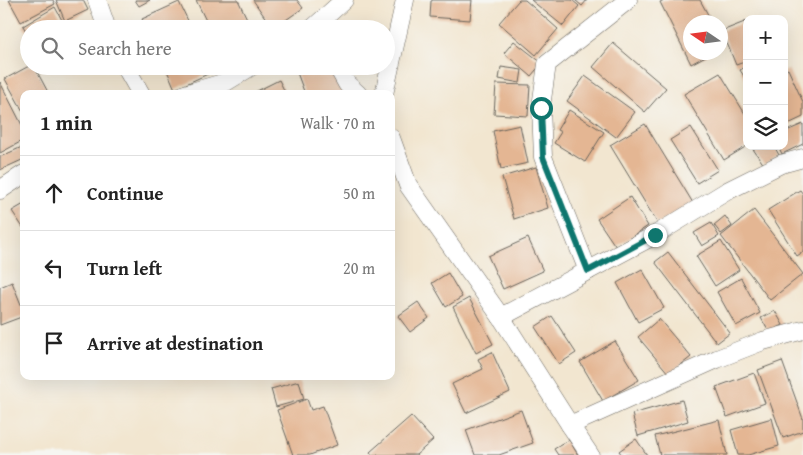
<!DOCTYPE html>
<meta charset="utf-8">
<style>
:root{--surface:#fff;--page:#f6f6f6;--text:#222;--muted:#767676;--line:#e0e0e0}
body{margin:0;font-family:"Gentium Book Plus",serif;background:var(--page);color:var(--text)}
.controls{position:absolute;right:15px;top:15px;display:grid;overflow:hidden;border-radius:10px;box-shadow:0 5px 20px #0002}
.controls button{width:45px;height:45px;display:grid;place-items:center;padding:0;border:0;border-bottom:1px solid var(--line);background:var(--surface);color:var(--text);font:25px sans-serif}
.compass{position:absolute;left:683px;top:15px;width:45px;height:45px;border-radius:50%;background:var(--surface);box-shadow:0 5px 20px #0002;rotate:283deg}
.stop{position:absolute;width:15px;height:15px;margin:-11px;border:4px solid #0f766e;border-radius:50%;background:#fff}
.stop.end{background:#0f766e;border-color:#fff;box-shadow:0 1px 5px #0008}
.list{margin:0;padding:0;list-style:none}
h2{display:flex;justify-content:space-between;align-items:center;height:65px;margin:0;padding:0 20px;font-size:21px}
h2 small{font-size:16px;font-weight:400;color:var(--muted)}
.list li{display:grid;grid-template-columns:32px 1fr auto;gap:15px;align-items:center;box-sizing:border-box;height:75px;padding:0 20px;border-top:1px solid var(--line)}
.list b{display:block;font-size:19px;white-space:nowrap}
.list em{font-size:16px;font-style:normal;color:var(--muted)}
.icon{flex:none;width:28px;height:28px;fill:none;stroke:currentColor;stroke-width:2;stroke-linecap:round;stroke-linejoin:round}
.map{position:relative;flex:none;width:803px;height:455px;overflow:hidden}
.search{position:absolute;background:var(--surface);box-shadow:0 5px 20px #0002;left:20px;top:20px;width:375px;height:55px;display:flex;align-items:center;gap:12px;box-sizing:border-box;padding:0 18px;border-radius:28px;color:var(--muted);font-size:19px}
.panel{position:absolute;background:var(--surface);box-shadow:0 5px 20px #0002;left:20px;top:90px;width:375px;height:290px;border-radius:10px}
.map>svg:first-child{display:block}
.building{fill:#e4b693}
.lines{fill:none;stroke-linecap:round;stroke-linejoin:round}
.street-casing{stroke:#67635b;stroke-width:19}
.street{stroke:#fff;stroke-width:18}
.route{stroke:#0f766e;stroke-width:6}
</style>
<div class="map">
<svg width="803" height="455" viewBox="0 0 803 455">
<rect width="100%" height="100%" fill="#f6f6f2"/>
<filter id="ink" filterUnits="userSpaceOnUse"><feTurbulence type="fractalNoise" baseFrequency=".02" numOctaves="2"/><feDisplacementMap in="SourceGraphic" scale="10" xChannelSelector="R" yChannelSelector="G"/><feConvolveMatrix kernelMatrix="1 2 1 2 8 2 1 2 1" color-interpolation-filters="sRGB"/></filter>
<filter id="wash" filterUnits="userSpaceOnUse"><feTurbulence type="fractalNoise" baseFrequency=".0096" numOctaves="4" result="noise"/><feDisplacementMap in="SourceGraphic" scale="20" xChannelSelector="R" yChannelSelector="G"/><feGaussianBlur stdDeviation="1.12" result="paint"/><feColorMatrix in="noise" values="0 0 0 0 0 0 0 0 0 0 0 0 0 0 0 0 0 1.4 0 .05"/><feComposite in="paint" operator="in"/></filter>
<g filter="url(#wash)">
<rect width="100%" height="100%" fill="#f2e6d0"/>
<g id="blocks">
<g class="building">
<path d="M9,0H53L55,4L21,22Z"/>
<path d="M56,0H83L88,10L65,21Z"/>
<path d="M135,0H150L139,6Z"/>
<path d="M196,0H238L252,29H210Z"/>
<path d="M253,0H297L303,8L273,29Z"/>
<path d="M433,0H472L470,20L430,17L431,1Z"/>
<path d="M519,0H525L558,29L536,55L499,23Z"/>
<path d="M531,0H572L579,6L563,26Z"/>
<path d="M575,0H587L582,6Z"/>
<path d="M664,0H700L712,22H690V52H713L691,64L660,2Z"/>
<path d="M179,2L192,29H147L142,19Z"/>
<path d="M55,7L63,22L51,29H29V36L23,26Z"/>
<path d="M747,21V61L736,65L722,31Z"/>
<path d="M514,41L542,63L531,76L504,53Z"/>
<path d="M613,43L666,88L645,112L593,67Z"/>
<path d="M29,66H34L49,94H24V113L5,79Z"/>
<path d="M165,66H209L212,72L175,89Z"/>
<path d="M306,66H334L345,94H305L296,70Z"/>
<path d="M747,66V81L740,70Z"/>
<path d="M501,67L522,70L520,83L499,79Z"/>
<path d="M788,69L803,102V117L784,126V71Z"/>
<path d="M720,73L747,117V146L724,160L684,94Z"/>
<path d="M585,76L635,112L616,137L567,101Z"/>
<path d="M279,80L286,94H251Z"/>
<path d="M0,82L24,129V140L0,153Z"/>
<path d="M496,84L530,85L528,116L494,114Z"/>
<path d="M569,110L604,132L585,162L554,143L561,132L557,130Z"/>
<path d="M645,124L693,203L658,224L610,145Z"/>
<path d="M803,124V144L782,154L778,146H784V132Z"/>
<path d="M520,125L528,163L501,169L493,131Z"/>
<path d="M691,127L718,170L697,183L670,140Z"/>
<path d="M24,146V159L0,170V157Z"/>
<path d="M758,146H774L779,155L764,165L753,149Z"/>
<path d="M536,167L548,208L514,219L502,177Z"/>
<path d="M800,190L803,194V252L797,256L768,210Z"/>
<path d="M630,197L648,226L616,247L597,219Z"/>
<path d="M24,204V229L12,211Z"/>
<path d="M754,210L803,274L770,300L721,236Z"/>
<path d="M725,216L732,226L721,234L714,225Z"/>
<path d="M711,223L719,236L702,246L694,233Z"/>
<path d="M528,238L543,271L503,289L488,256Z"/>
<path d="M721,241L739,270L715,286L696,256Z"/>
<path d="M668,252L730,333L717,343L655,262Z"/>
<path d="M642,269L664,308L638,322L617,283Z"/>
<path d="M448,273L462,297L446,307L432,283Z"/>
<path d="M741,278L760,313L736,326L717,292Z"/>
<path d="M12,282L24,312V316L0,325V287Z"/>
<path d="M469,298L493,344L476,353L453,307Z"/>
<path d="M418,302L429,318L410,332L398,316Z"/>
<path d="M775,311L783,325L769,332L761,318Z"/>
<path d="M552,316L576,353L559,364L535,327Z"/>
<path d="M659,319L691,357L669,374L638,337Z"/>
<path d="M615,341L639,380L603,401L580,362Z"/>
<path d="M492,352L510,392L466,413L452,384L483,369L478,359Z"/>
<path d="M782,361L803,419V431L783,438L758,370Z"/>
<path d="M754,373L765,403L727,417L716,387Z"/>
<path d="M299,381L304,399L276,407L271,389Z"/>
<path d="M307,399L311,410L323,406L337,445L310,455H293L277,410Z"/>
<path d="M682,400L688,421L638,436L632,414Z"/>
<path d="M521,410L533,443L499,455H475L466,430Z"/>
<path d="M411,416L433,440L416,455H372L370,452Z"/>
<path d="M772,418L779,446L748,455H738L731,430Z"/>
<path d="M719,420L727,455H660L655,436Z"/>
<path d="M636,439L647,455H622L619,451Z"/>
<path d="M569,440L578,455H558L554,449Z"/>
</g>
</g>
</g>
<g filter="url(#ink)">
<use href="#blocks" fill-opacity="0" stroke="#67635b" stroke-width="1"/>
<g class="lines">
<g class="street-casing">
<g id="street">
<path d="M97,0L107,29"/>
<path d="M312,29L344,0"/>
<path d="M125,66L141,94"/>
<path d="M337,66L347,84L358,94"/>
<path d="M185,94L226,82L252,66"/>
<path d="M384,94L405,0"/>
<path d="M391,138L408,185L501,317L570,425L590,455"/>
<path d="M0,190L24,174"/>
<path d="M588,271L543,157L541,107L547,64L628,0"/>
<path d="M501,317L655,235L727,191L781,164L803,158"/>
<path d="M570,425L717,359L763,341L803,330"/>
</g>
</g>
<use href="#street" class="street"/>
</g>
</g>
<g class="lines" filter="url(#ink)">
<path class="route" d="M541,108L543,157L588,271L655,235"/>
</g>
</svg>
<div class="controls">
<button>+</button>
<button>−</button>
<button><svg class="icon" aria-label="layers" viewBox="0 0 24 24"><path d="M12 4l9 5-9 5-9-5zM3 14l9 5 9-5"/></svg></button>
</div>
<svg class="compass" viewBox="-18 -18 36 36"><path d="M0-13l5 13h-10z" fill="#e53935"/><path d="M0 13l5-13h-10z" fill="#767676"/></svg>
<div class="stop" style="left:541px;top:108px"></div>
<div class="stop end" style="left:655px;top:235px"></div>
<div class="search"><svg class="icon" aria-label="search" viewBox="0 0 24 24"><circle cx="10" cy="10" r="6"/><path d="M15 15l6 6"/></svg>Search here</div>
<section class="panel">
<h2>1 min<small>Walk · 70 m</small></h2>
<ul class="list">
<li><svg class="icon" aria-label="ahead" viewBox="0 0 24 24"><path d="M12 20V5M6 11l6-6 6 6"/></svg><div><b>Continue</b></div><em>50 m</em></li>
<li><svg class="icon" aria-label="left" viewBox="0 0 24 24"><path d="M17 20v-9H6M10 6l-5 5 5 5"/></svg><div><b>Turn left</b></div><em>20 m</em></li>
<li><svg class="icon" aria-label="arrive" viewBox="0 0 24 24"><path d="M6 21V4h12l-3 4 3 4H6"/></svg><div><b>Arrive at destination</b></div></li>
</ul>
</section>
</div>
